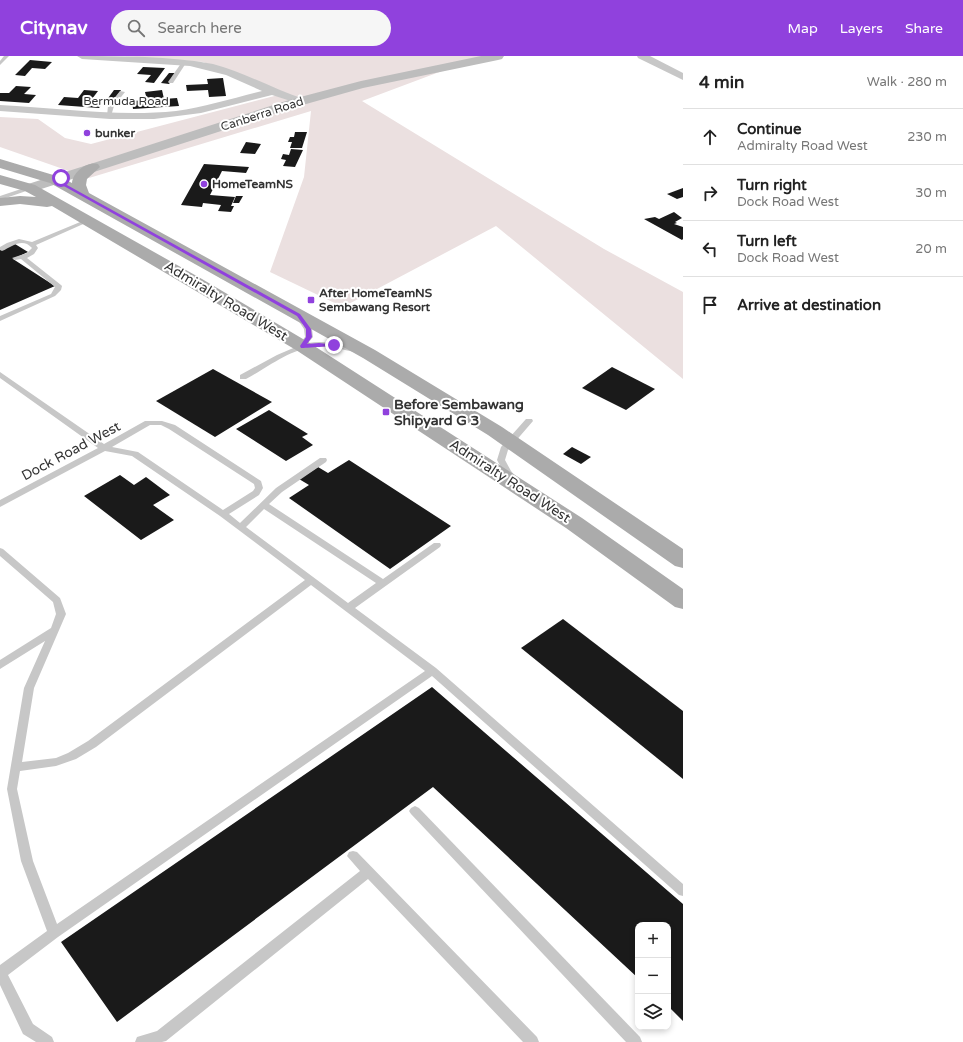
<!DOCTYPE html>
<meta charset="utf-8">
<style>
:root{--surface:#fff;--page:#f6f6f6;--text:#222;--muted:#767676;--line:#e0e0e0;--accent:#9041dd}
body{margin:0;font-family:"Varela Round",sans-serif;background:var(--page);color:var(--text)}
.controls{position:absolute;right:12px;bottom:12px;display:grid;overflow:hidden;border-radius:8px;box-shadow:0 2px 6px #0003}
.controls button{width:36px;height:36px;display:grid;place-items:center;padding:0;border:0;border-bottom:1px solid var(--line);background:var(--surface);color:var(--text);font:20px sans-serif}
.stop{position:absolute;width:12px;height:12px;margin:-9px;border:3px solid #9041dd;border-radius:50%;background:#fff}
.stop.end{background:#9041dd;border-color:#fff;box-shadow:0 1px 4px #0008}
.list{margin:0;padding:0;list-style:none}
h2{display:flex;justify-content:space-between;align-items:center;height:52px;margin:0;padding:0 16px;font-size:17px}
h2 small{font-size:13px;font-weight:400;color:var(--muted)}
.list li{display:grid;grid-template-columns:26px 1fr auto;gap:12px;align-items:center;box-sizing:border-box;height:56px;padding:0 16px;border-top:1px solid var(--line)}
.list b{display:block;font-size:15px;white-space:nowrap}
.list p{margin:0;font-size:13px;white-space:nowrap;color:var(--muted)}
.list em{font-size:13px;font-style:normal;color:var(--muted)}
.icon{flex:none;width:22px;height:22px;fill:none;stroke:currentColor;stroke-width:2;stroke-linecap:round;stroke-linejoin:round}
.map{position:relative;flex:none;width:683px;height:986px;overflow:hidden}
header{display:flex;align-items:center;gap:24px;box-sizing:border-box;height:56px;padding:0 20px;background:var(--accent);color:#fff}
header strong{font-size:19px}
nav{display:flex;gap:22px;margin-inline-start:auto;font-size:14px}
.search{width:280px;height:36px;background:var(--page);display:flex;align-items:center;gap:10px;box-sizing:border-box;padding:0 14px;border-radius:22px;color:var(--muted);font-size:15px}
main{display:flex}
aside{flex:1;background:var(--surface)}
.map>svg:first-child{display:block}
.green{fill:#ebe0e0}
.building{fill:#1a1a1a}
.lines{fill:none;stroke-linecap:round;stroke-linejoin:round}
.service{fill:#c7c7c7;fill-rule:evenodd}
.minor{fill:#c7c7c7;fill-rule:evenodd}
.secondary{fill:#bdbdbd;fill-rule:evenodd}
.primary{fill:#ababab;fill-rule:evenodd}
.route{fill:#9041dd}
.poi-dot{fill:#9041dd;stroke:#fff;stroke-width:1.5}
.labels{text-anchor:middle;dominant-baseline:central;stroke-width:4;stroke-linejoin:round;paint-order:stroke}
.far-street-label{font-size:12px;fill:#333;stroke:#fff}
.far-poi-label{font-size:12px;font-weight:bold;fill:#333;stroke:#fff;text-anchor:start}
.street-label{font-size:14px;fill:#333;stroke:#fff}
.poi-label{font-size:14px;font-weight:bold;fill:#333;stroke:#fff;text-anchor:start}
</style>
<header>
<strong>Citynav</strong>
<div class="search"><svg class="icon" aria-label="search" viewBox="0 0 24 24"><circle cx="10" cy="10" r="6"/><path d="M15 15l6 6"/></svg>Search here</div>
<nav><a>Map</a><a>Layers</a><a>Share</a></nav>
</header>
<main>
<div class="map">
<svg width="683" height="986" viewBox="0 0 683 986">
<rect width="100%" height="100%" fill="#fff"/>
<path class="green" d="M124,0H482L362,45L604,193L683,236V323L496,170L343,251L270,216L304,121L311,55L89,122L0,91V61L38,63L65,82L91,88L286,37L203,6Z"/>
<g class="building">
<path d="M30,4L52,6L45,13L32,12L25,20L15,19Z"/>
<path d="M143,11L165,12L154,27L145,26L151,19L137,18Z"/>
<path d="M169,17H177L169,28L161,27Z"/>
<path d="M223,22L226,40L209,41L208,34L187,35L186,29L208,28L207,23Z"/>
<path d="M16,30L31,31L24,38L36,39L29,47L0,45V37H9Z"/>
<path d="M84,34L98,35L92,43L105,44L99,52L58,49L64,41L78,42Z"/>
<path d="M114,34H121L110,50L103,49Z"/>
<path d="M162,34L164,43L177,42L179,50L133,53L132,45L147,44L145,36Z"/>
<path d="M295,76H307L302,92H290L292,86H288L290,81H294Z"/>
<path d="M246,86L261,88L255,98L240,97Z"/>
<path d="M291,93L303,94L295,111L283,110L286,104L281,103L283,98L289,99Z"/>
<path d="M204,108L249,111L246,117L222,115L210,139L235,141L231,150H234L231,156L218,155L221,149L203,147L202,151L181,149Z"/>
<path d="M683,132V141L677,143L667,138Z"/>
<path d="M236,140H243L239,147H233Z"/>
<path d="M674,156L682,162L675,166L677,167L674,168L683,171V183L682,184L644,163L655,161L659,163Z"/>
<path d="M15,188L28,196L13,203L55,230L0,254V194Z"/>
<path d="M612,311L655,333L626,354L582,332Z"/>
<path d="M213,313L272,346L215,381L156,345Z"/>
<path d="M269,354L308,378L302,381L313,389L286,405L236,373Z"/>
<path d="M572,391L591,401L581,408L563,398Z"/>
<path d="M349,404L451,470L390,513L289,442L309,429L299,423L318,411L328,417Z"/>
<path d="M120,419L134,429L146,421L170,439L153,449L174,464L141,484L84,440Z"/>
<path d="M563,563L683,655V723L521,592Z"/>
<path d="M432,631L683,848V965L668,950V869H638V922L433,731L117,966L61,886Z"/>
</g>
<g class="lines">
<g class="service">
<path d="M4,0H9L0,9V5Z"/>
<path d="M182,6L186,7L173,27H169L168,26Z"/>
<path d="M120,35L125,36L114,50L111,60H107L108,50Z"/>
<path d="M30,130L32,131V133L0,144V140Z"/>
<path d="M85,164L90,165L36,189L38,192L34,198L27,202L61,229L62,230L61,234L55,240L0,265V260L51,238L55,231L21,203L15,204L12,202L27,197L32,192C22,181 12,191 2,195L0,194V191L7,187L19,183L32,186Z"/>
<path d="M297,259H303L312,273L313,281L308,287C325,284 341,288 357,292L358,294L354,296C341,293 328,289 314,291C290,293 267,312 246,323H240V319L277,299L298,290L305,281L304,273L296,261Z"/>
<path d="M0,316L104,388L145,365H162L175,369L261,425L263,432L259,439L229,458L240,467L276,432L320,402H326L327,404L326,406L282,436L269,448L383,523L434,487H440L441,489L440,491L355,552L436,612L683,828V840L679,839L432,620L58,881L8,919L33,968L52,981L54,986H36L23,978L0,929V909L47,875L21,805L7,733L24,632L45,585L0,613V604L51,572L56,558L53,546L0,500V492L3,493L60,542L66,558L34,632L22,706L56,702L68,697L88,685L305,524L220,460L132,400L105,395L0,451V444L98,392L0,322ZM150,369H161L169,373L254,428L255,432L253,435L223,454L138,396L112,391ZM264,453L376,527L348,547L246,471ZM311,529L425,615L57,868L33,805L17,733L20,715L56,710L76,703L96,691Z"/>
<path d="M526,363H532L533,365L508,394L505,404L511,415L517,422L513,425L505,419L497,404L501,391Z"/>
<path d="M415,750L419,752L640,981L642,986H626L411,758L409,755L411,752Z"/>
<path d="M353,795L357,796L537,981L539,986H523L368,823L166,985L162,986H135L137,981L157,975L360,815L347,800L349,796Z"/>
</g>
<g class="minor">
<path d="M77,0C121,0 170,0 213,8C244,16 273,33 304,43L306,45L300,48L272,39L201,57L154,63H110L0,55V49C58,52 118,61 176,55C205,51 234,42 262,35L226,19L190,10L82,3Z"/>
<path d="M637,0H650L683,17V24L638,2Z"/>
</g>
<path class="secondary" d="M481,0H504L502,3L498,4L363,32L299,50L35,135L30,136L25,135L23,132L25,129L289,44L361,25Z"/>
<g class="primary">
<path d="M0,103L60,121L72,127C73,116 87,105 98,108L100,111L87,123L86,129L89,137L375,294L502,371L683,493V512L675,510L488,379L363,302L50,127L0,112Z"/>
<path d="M0,119L35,129L202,223L308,286L582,462L683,533V553L675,551L566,472L296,294L52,150L47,151L20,148L0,150V142L20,140L36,141L25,135L0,128Z"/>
</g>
</g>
<path class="route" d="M61,121L63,123L58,124L300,258L311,273L312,281L307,288L319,287L336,289C334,290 305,292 301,292L300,290L306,281V273L297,260L53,124Z"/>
<g class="poi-dot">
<circle cx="87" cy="77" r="4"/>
<circle cx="204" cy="128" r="4"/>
<rect x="307" y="240" width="8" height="8" rx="2"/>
<rect x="382" y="352" width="8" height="8" rx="2"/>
</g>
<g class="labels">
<g class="far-street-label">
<text x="126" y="45">Bermuda Road</text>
<text transform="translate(262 58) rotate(-18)">Canberra Road</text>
</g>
<g class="far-poi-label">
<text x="95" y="77">bunker</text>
<text x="212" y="128">HomeTeamNS</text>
<text x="319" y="237">After HomeTeamNS<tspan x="319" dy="14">Sembawang Resort</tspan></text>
</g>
<g class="street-label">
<text transform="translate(226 245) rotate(31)">Admiralty Road West</text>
<text transform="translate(71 395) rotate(-28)">Dock Road West</text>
<text transform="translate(510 425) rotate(33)">Admiralty Road West</text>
</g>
<g class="poi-label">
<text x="394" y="348">Before Sembawang<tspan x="394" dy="16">Shipyard G 3</tspan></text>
</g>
</g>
</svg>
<div class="controls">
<button>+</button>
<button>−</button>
<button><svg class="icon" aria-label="layers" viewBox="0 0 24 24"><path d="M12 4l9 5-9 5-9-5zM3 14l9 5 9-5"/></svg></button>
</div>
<div class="stop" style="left:61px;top:122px"></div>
<div class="stop end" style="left:334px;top:289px"></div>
</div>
<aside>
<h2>4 min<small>Walk · 280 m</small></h2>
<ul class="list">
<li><svg class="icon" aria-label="ahead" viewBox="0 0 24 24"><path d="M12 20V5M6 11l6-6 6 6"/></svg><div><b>Continue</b><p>Admiralty Road West</p></div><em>230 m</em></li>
<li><svg class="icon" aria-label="right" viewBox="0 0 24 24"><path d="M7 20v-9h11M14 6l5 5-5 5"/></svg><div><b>Turn right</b><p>Dock Road West</p></div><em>30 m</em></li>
<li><svg class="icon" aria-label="left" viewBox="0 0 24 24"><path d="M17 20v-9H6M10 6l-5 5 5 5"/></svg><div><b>Turn left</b><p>Dock Road West</p></div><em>20 m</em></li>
<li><svg class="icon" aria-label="arrive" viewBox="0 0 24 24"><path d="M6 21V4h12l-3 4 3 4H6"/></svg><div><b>Arrive at destination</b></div></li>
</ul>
</aside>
</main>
